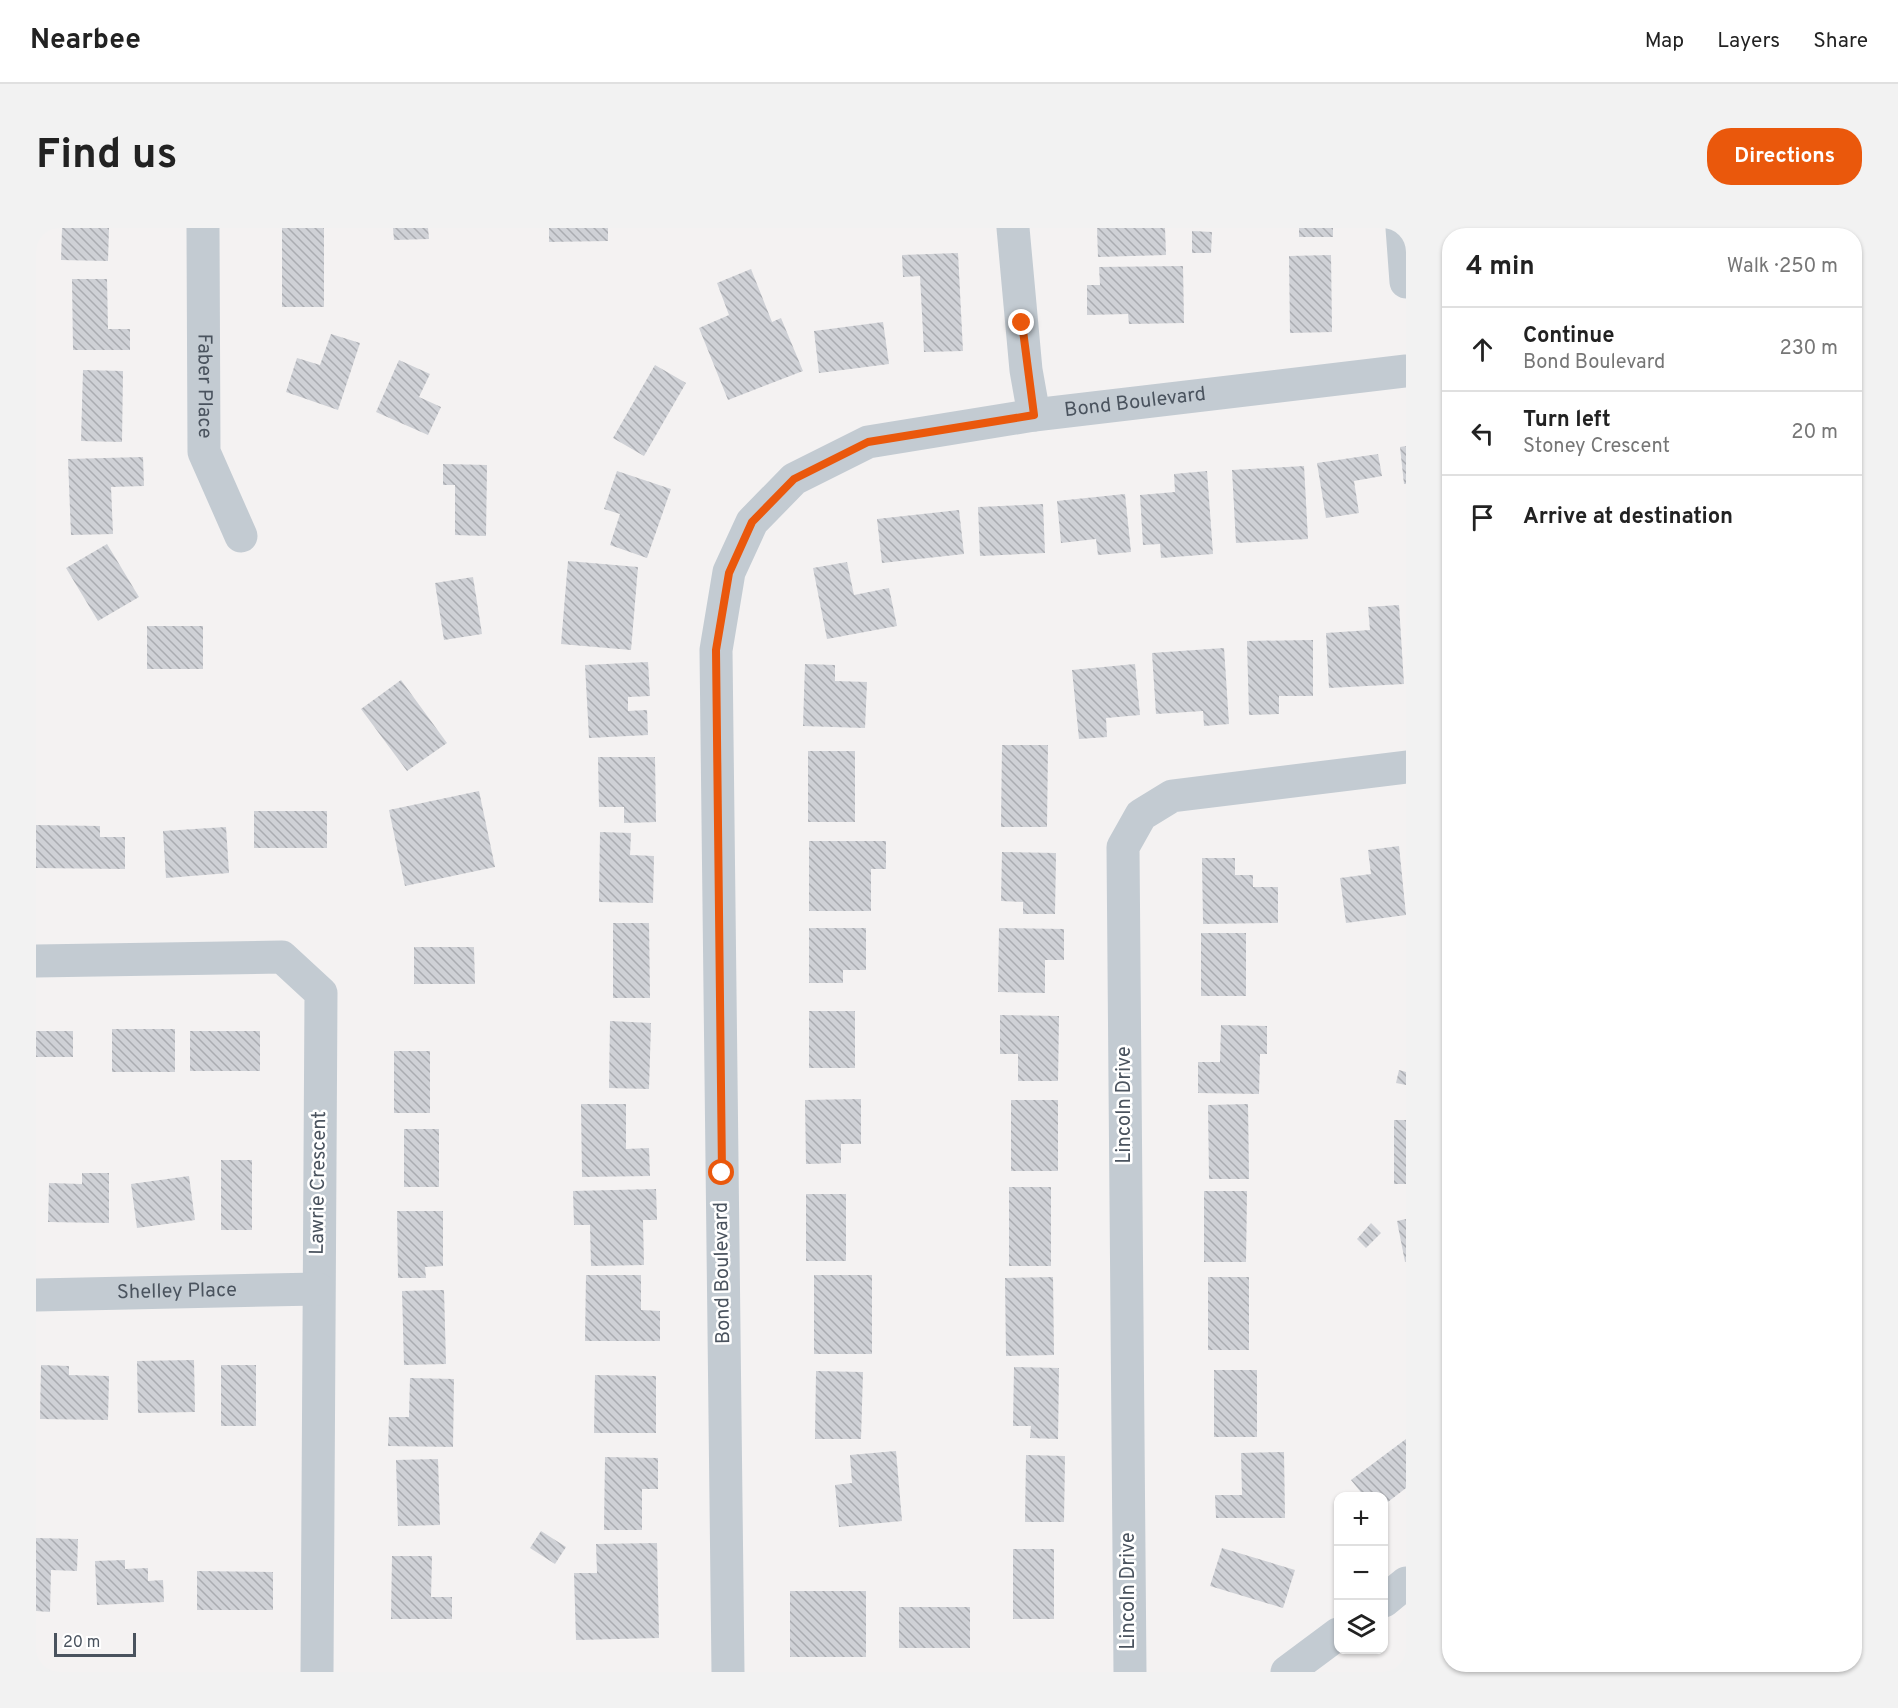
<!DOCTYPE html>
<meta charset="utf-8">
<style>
:root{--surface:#fff;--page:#f2f2f2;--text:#222;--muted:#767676;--line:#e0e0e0;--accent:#ea580c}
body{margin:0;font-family:Overpass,sans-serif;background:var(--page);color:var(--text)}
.controls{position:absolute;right:18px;bottom:18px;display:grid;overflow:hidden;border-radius:12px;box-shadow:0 2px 4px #0004}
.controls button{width:54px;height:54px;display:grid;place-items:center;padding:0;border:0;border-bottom:2px solid var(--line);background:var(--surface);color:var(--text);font:30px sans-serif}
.scale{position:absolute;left:18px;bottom:15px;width:82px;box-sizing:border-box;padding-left:6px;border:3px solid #4a535e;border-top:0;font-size:16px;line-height:21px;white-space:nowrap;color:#4a535e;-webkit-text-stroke:4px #fff;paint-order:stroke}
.stop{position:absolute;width:18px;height:18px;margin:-14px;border:4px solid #ea580c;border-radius:50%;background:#fff}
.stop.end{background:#ea580c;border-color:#fff;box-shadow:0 2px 6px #0008}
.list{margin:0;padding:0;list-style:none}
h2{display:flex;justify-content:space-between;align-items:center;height:78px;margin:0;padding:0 24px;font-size:26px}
h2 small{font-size:20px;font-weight:400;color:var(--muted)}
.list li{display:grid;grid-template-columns:39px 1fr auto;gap:18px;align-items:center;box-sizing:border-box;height:84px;padding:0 24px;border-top:2px solid var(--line)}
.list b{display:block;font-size:22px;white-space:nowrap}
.list p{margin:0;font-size:20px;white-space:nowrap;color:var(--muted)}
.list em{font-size:20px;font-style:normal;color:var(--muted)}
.icon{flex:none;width:33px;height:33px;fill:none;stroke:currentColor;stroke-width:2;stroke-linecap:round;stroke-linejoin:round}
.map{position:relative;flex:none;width:1370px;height:1444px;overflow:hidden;border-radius:24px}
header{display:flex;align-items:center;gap:36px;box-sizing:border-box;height:84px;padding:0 30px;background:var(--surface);border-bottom:2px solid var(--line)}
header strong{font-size:28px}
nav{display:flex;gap:33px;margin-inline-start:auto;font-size:21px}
.intro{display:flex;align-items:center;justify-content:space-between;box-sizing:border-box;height:144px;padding:0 36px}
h1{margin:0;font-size:42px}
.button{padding:15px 27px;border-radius:24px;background:var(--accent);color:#fff;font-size:21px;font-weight:700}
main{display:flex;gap:36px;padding:0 36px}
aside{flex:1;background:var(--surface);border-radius:24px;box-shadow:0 2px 4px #0004}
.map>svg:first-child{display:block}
.building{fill:url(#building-back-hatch)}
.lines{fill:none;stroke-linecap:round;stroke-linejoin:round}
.minor{stroke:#c3cbd2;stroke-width:33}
.route{stroke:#ea580c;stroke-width:8}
.labels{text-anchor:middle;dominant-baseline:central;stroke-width:5;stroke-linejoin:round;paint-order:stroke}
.street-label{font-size:20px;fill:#4a535e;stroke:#fff}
</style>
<header>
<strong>Nearbee</strong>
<nav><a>Map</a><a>Layers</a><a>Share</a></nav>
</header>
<div class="intro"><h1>Find us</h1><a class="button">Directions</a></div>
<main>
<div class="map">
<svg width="1370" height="1444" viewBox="0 0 1370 1444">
<defs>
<pattern id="building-back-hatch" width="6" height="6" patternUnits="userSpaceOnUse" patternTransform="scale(1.5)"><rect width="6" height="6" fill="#cfd1d6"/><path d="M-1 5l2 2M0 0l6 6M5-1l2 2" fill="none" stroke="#aaacb1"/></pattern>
</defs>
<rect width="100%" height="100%" fill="#f4f2f2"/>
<g class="building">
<path d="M26,0H73L72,33L25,32Z"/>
<rect x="246" y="0" width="42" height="79"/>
<path d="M357,0H392L393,11L358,12Z"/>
<path d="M513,0H572V13L513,14Z"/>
<path d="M1061,0H1129L1130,27L1062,29Z"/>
<rect x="1263" y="0" width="34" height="9"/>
<path d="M1156,3L1176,4L1175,25H1156Z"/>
<path d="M922,25L927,123L888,124L884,48L867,49L866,27Z"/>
<path d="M1295,27L1296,104L1254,105L1253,28Z"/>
<path d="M1147,38L1148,95L1093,96L1092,86L1051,87V57H1064L1063,39Z"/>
<path d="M715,41L736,94L745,90L767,143L692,172L663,100L693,87L681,55Z"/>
<path d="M36,51H71L72,101H94V122H37Z"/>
<path d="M847,94L853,136L783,145L778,103Z"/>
<path d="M295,106L324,115L302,182L250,164L261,130L284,137Z"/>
<path d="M363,132L394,146L383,169L405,179L392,207L340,184Z"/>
<path d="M619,137L650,155L608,228L577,210Z"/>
<path d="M47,142L87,143L86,214L45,213Z"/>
<path d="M1370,218V256H1368L1364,219Z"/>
<path d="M1342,226L1346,248L1318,253L1323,285L1290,290L1281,235Z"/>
<path d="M107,229L108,258L75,259L77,306L35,307L32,231Z"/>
<path d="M407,236L451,237L450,308L419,307V257H407Z"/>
<path d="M1268,238L1272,311L1200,315L1196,242Z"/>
<path d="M581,243L635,261L611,330L574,317L584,286L568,281Z"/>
<path d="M1171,243L1177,326L1125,330L1124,316L1107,317L1104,267L1139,264L1138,246Z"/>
<path d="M1089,266L1095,324L1062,327L1060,311L1025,315L1021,273Z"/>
<path d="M1007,276L1009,325L944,328L942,279Z"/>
<path d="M923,282L928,326L846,335L841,291Z"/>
<path d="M71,316L103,369L62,393L30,340Z"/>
<path d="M532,333L602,339L595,422L525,416Z"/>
<path d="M811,334L818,367L853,360L861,398L791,411L777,340Z"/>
<path d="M437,349L446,406L408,412L399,355Z"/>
<path d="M1363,377L1368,456L1293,460L1290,405L1334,402L1332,379Z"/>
<rect x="111" y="398" width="56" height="43"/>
<path d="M1277,412V468H1243V486L1213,487L1211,413Z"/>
<path d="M1188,420L1193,496L1168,498L1167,483L1120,486L1116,425Z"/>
<path d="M612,434L614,468L592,469V483L611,482L612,507L553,510L549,437Z"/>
<path d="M769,436L799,437V453L831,454L829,500L767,498Z"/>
<path d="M1099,436L1104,487L1070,490L1071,509L1043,511L1036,442Z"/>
<path d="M365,452L411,515L371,543L325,481Z"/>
<path d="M966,517H1012L1011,599H965Z"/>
<rect x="772" y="523" width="47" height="71"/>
<path d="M562,529H619L620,594L588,595V579H563Z"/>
<path d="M443,563L459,639L369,658L353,582Z"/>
<rect x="218" y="583" width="73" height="37"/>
<path d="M0,597L64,598V609H89V641L0,640Z"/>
<path d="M190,599L193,645L130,650L127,603Z"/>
<path d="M564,604L595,605L594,627L618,628L617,675L563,674Z"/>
<path d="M773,613H850V641H835V683H773Z"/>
<path d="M1363,618L1370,687L1310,695L1304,650L1335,646L1332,622Z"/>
<path d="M966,624L1020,625L1019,686H987V674L965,673Z"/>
<path d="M1166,630H1199V647H1217V659H1242V695L1167,696Z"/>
<path d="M577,695H613L614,770H577Z"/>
<path d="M773,700H830V742H807V755H773Z"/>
<path d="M963,700L1028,701V732H1009V765L962,764Z"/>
<rect x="1165" y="705" width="45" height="63"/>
<path d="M378,719H438L439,756H378Z"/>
<rect x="773" y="783" width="46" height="57"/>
<path d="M964,787L1023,788L1022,853H982V826H964Z"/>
<path d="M574,793L615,795L613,861L573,860Z"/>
<path d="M1185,797L1231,798V826H1224L1223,866L1162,865V834H1184Z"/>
<rect x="76" y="801" width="63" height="43"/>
<rect x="0" y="803" width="37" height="26"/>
<rect x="154" y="803" width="70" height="40"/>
<rect x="358" y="823" width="36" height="62"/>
<path d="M1363,842L1370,844V857L1360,855Z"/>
<path d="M825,871V916H805V935L770,936L769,872Z"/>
<rect x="975" y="872" width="47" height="71"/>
<path d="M545,876H590V921L613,920L614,948L546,949Z"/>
<path d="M1212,876L1213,951H1173L1172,877Z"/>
<rect x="1358" y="892" width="12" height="64"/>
<rect x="368" y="901" width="35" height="58"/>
<rect x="185" y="932" width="31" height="70"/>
<path d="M46,945H73V995L12,994L13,955L46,956Z"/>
<path d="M153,948L159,992L101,1000L95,956Z"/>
<rect x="973" y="959" width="42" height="79"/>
<path d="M620,961L621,992H607L608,1037L555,1038L554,997H538L537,963Z"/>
<path d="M1168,963H1211L1210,1034H1168Z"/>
<rect x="770" y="966" width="40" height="67"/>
<path d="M361,983H407V1038L389,1039L390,1050H362Z"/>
<path d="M1370,991V1034H1369L1361,993Z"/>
<path d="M1335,995L1345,1005L1330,1020L1321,1011Z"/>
<path d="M550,1047H605V1082L624,1083V1113H549Z"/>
<rect x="778" y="1047" width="58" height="79"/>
<path d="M1017,1049L1018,1127L970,1128L969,1050Z"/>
<rect x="1172" y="1049" width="41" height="73"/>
<path d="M408,1062L410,1136L368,1137L366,1063Z"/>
<path d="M158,1132L159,1184L102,1185L101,1133Z"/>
<path d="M5,1137L33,1138V1147L73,1148L72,1192L4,1191Z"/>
<rect x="185" y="1137" width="35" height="61"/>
<path d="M978,1139L1023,1140L1022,1211L994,1210L995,1198H977Z"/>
<rect x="1178" y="1142" width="43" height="67"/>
<path d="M780,1143L827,1144L825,1211H779Z"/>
<path d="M559,1147L620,1148V1205H558Z"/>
<path d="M374,1150L418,1151L417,1219L352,1218L353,1189H373Z"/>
<path d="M1370,1211V1260L1348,1277V1268H1328L1315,1252Z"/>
<path d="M860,1223L866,1293L803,1299L799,1257L816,1255L814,1227Z"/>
<path d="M1248,1224L1249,1290H1180L1179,1267H1206L1205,1225Z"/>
<path d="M990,1227L1029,1228L1028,1294H989Z"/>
<path d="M569,1229L622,1230V1261H606V1302H568Z"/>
<path d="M402,1231L404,1297L362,1298L360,1232Z"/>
<path d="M505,1303L530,1319L519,1336L494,1320Z"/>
<path d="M0,1310L42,1311L41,1343L15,1342L14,1384L0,1383Z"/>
<path d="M621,1315L623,1410L540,1412L538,1345H561L560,1316Z"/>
<path d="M1186,1320L1259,1342L1247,1380L1174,1358Z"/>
<rect x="977" y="1321" width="41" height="70"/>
<path d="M356,1328H396L395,1369H416V1391H355Z"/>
<path d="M89,1332V1341L112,1340V1353L127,1352L128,1374L61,1377L59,1333Z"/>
<path d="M161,1343L237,1344V1382H161Z"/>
<rect x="754" y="1363" width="76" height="66"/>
<rect x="863" y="1379" width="71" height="41"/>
</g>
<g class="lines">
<g class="minor">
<path id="s1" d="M167,0L168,224L205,308"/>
<path d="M977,0L990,142L998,187"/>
<path d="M1366,0L1370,54"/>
<path d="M0,733L246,729L285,765L281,1444"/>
<path id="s2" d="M0,1067L282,1061"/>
<path d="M1348,1373L1370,1355"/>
<path id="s3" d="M692,1444L680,422L693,344L716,294L758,251L832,214L998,187L1370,143"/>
<path d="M1094,1444L1087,619L1105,587L1136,568L1370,539"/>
<path d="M1251,1444L1302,1406"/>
</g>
</g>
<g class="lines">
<path class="route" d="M686,945L680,422L693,345L716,294L758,251L832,214L998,187L986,95"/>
</g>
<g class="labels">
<g class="street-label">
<text stroke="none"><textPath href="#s1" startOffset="158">Faber Place</textPath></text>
<text stroke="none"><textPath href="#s3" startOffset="1569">Bond Boulevard</textPath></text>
<text transform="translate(1089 877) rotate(-90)">Lincoln Drive</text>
<text transform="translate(283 955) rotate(-89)">Lawrie Crescent</text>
<text transform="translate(687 1045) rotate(-91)">Bond Boulevard</text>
<text stroke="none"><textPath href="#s2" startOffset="141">Shelley Place</textPath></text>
<text transform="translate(1093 1363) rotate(-90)">Lincoln Drive</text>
</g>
</g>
</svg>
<div class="controls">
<button>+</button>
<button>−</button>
<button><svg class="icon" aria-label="layers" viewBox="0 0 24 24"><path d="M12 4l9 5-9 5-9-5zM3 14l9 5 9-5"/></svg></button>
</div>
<div class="scale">20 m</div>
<div class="stop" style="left:686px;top:945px"></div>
<div class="stop end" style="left:986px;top:95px"></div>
</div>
<aside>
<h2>4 min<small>Walk · 250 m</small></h2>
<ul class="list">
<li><svg class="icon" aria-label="ahead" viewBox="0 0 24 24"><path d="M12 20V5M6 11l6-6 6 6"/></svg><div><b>Continue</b><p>Bond Boulevard</p></div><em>230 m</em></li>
<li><svg class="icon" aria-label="left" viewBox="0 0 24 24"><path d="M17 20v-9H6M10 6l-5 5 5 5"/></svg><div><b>Turn left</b><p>Stoney Crescent</p></div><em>20 m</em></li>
<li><svg class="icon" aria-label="arrive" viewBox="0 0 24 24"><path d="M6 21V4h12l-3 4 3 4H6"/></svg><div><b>Arrive at destination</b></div></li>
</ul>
</aside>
</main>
